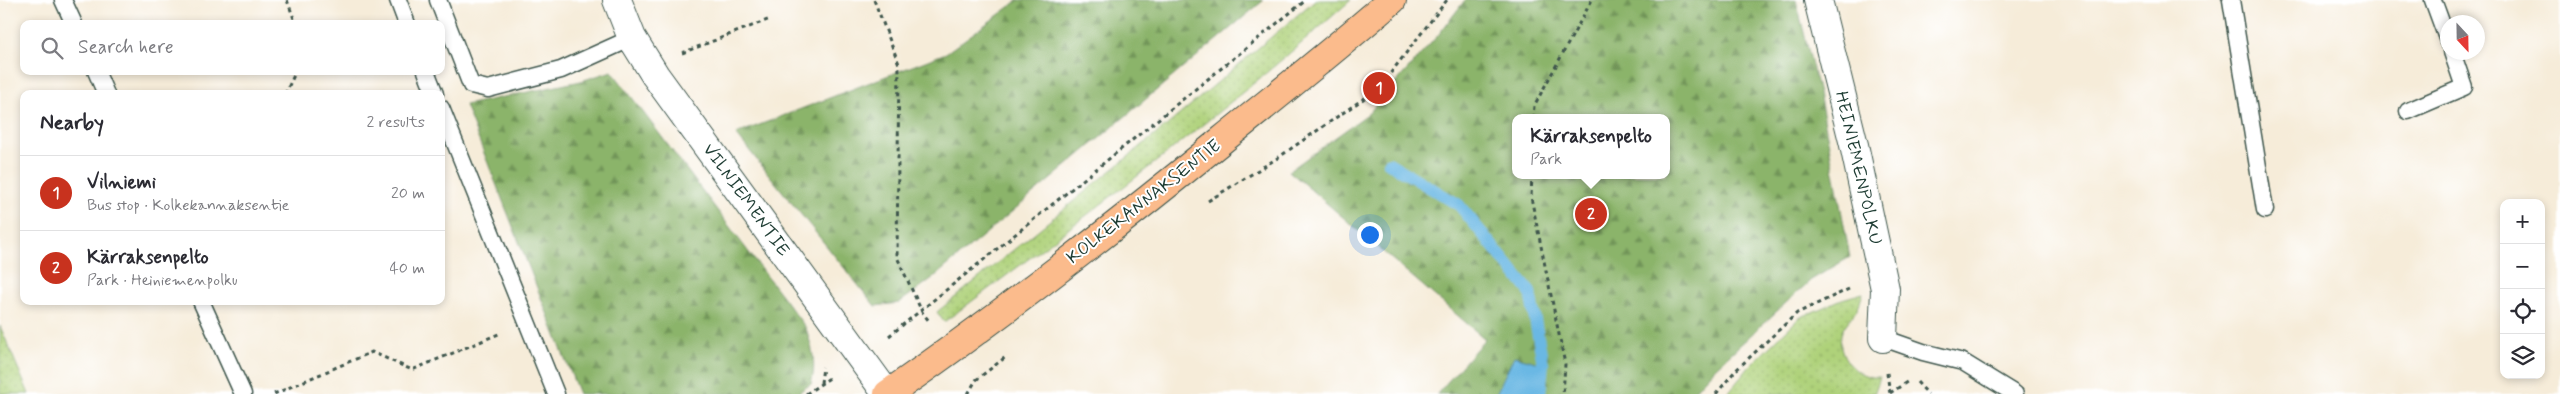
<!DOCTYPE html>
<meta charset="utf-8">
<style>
:root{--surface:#fff;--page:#f2f2f3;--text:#2b2b33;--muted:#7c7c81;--line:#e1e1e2;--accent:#c8321e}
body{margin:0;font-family:Mynerve,sans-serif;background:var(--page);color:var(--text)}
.controls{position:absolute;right:15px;bottom:15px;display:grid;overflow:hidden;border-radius:10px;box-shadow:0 2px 8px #0003}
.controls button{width:45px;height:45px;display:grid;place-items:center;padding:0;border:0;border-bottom:1px solid var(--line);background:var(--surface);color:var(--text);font:25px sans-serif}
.compass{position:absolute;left:2440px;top:15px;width:45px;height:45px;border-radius:50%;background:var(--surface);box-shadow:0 2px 8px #0003;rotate:158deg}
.you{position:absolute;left:1369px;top:234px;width:18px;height:18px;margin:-12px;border:4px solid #fff;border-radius:50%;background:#1a73e8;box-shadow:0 0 0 8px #1a73e833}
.badge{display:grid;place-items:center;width:32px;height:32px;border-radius:50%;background:var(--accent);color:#fff;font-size:16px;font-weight:700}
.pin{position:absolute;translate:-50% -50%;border:2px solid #fff;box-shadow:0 1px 5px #0006}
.popup{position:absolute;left:1512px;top:114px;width:158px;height:65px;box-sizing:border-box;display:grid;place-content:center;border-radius:10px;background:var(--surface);filter:drop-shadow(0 1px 4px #0005);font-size:16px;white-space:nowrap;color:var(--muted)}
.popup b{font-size:19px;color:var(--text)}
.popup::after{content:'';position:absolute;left:50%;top:100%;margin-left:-10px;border:10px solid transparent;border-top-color:var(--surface)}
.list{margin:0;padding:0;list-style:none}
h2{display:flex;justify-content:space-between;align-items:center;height:65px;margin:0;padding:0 20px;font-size:21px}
h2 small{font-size:16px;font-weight:400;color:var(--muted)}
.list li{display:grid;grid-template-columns:32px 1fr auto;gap:15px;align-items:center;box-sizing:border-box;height:75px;padding:0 20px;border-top:1px solid var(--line)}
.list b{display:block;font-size:19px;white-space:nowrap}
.list p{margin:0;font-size:16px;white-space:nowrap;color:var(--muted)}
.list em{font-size:16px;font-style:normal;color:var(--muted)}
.icon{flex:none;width:28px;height:28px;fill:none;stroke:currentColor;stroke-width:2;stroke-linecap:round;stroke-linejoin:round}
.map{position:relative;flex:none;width:2560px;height:394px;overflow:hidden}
.search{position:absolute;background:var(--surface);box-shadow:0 2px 8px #0003;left:20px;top:20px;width:425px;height:55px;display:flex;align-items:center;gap:12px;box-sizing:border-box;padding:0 18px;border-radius:10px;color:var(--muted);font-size:19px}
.panel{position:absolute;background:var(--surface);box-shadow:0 2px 8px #0003;left:20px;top:90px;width:425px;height:215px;border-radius:10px}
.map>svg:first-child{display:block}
.green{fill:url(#green-dots);stroke:#678857}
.forest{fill:url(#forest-firs);stroke:#55784f;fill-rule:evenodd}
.water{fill:#6bb8e4;stroke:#457a8c}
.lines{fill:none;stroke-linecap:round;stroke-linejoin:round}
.stream{stroke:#6bb8e4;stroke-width:12}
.lane-casing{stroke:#3f574d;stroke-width:19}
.street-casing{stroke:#3f574d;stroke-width:30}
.primary-casing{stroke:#3f574d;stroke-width:30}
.path{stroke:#3f574d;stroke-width:3;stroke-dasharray:4 4;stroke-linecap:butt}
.lane{stroke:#fff;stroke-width:16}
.street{stroke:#fff;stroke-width:28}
.primary{stroke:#fbbb8c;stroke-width:28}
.labels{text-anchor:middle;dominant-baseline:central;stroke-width:4;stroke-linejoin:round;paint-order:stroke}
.street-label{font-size:18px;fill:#1f3d34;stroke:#fff}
</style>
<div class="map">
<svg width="2560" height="394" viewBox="0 0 2560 394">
<defs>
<pattern id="green-dots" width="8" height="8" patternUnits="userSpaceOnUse" patternTransform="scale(1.25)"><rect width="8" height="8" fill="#afd27a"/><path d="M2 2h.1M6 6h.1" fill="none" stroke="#96b56a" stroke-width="1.8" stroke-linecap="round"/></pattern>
<pattern id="forest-firs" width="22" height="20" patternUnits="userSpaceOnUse" patternTransform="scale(1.25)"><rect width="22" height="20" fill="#8bb46a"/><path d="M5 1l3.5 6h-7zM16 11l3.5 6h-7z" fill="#719458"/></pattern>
</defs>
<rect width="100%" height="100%" fill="#fff"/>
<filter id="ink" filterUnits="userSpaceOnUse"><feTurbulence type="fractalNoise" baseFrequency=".02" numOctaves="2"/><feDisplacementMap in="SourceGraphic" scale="10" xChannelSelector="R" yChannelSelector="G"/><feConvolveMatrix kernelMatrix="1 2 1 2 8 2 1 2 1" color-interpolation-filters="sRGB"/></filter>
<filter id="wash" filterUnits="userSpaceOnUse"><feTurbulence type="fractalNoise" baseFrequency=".0096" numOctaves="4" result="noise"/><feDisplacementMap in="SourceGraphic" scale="20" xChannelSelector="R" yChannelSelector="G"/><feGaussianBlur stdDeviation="1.12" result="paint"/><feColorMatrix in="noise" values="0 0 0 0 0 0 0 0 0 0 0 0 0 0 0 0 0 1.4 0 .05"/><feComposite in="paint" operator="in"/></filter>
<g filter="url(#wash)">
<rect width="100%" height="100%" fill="#f6ecd9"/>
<g class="green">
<path d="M1315,0H1351C1222,115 1083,219 944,322L937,312L1166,126Z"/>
<path d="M1863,293C1861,299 1859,306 1856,311C1852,317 1845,324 1842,331C1834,354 1857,380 1880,377L1874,394H1727L1750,366L1799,318L1842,299Z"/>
<path d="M0,326L29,394H0Z"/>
</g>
<g class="forest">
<path d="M1019,0H1264L934,277L899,303L875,306L736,134L946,53Z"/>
<path d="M1465,0H1796L1820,98L1850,257L1811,280L1716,367L1691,394H1437L1485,339L1289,171L1369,113L1439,34ZM1516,118H1666V175H1516Z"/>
<path d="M612,71L806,328C812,348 817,364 811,384L796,394H579L465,105L581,81Z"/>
</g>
<path class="water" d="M1514,356L1543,364L1540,394H1496Z"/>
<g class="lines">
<path class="stream" d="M1389,163L1459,205L1530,292L1543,364L1540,394"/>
</g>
</g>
<g filter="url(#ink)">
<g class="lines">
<g class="lane-casing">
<g id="lane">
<path d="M63,0L74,24"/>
<path d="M398,0L407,24"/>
<path d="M438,0L471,85L488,89L561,70L632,38"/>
<path d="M2231,0L2265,210"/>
<path d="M2433,0L2448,41"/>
<path d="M96,71L106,94"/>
<path d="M426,71L435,94"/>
<path d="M441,108L556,394"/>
<path d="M2408,111L2464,87L2452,52"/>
<path d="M201,301L243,394"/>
<path d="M1883,338L1923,352L1963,362L2015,394"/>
</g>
</g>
<g class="street-casing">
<g id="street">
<path d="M617,0L632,38L655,75L887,394"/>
<path d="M1818,0L1854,145L1885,289L1883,338"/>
</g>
</g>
<g class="primary-casing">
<path id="primary" d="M888,394C1003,314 1114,228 1222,140C1279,94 1337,48 1392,0"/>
</g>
<g class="path">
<path d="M287,0L296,24"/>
<path d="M874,0L899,64L897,257L922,312L929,321"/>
<path d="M682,53L770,19"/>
<path d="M285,94L296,71"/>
<path d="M1533,118L1534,106L1592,0"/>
<path d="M1532,175L1531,197L1565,364L1563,394"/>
<path d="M1208,201L1276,159L1379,88L1447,0"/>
<path d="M889,336L1306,0"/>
<path d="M1887,373L1890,394"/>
<path d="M1917,382L1928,394"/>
<path d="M821,383L823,367"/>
<path d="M1890,393L1910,380"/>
<path d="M274,394L372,352L412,370L501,333"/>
<path d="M806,394L831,377"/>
<path d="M968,394L976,380L1007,356"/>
<path d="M1716,394L1735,371L1797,313L1849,289"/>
</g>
<use href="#lane" class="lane"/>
<use href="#street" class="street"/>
<use href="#primary" class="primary"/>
</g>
</g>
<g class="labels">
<g class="street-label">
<text transform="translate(1858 168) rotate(77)">HEINIEMENPOLKU</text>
<text transform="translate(746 200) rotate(54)">VILNIEMENTIE</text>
<text transform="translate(1144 202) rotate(-38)">KOLKEKANNAKSENTIE</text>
</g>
</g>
</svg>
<div class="controls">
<button>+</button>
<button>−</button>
<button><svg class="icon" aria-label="locate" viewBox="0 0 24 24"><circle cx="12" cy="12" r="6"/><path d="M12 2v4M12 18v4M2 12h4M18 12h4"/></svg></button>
<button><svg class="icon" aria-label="layers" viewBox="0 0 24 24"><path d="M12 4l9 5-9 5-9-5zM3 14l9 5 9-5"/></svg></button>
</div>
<svg class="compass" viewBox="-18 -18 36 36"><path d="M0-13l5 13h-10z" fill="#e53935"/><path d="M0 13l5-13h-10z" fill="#7c7c81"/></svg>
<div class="you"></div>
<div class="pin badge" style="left:1379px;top:88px">1</div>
<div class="pin badge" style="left:1591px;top:214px">2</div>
<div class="popup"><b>Kärraksenpelto</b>Park</div>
<div class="search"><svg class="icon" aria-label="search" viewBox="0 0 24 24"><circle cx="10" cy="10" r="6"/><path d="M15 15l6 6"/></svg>Search here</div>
<section class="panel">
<h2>Nearby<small>2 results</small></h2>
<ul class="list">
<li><span class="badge">1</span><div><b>Vilniemi</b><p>Bus stop · Kolkekannaksentie</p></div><em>20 m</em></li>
<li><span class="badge">2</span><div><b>Kärraksenpelto</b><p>Park · Heiniemenpolku</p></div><em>40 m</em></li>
</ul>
</section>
</div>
